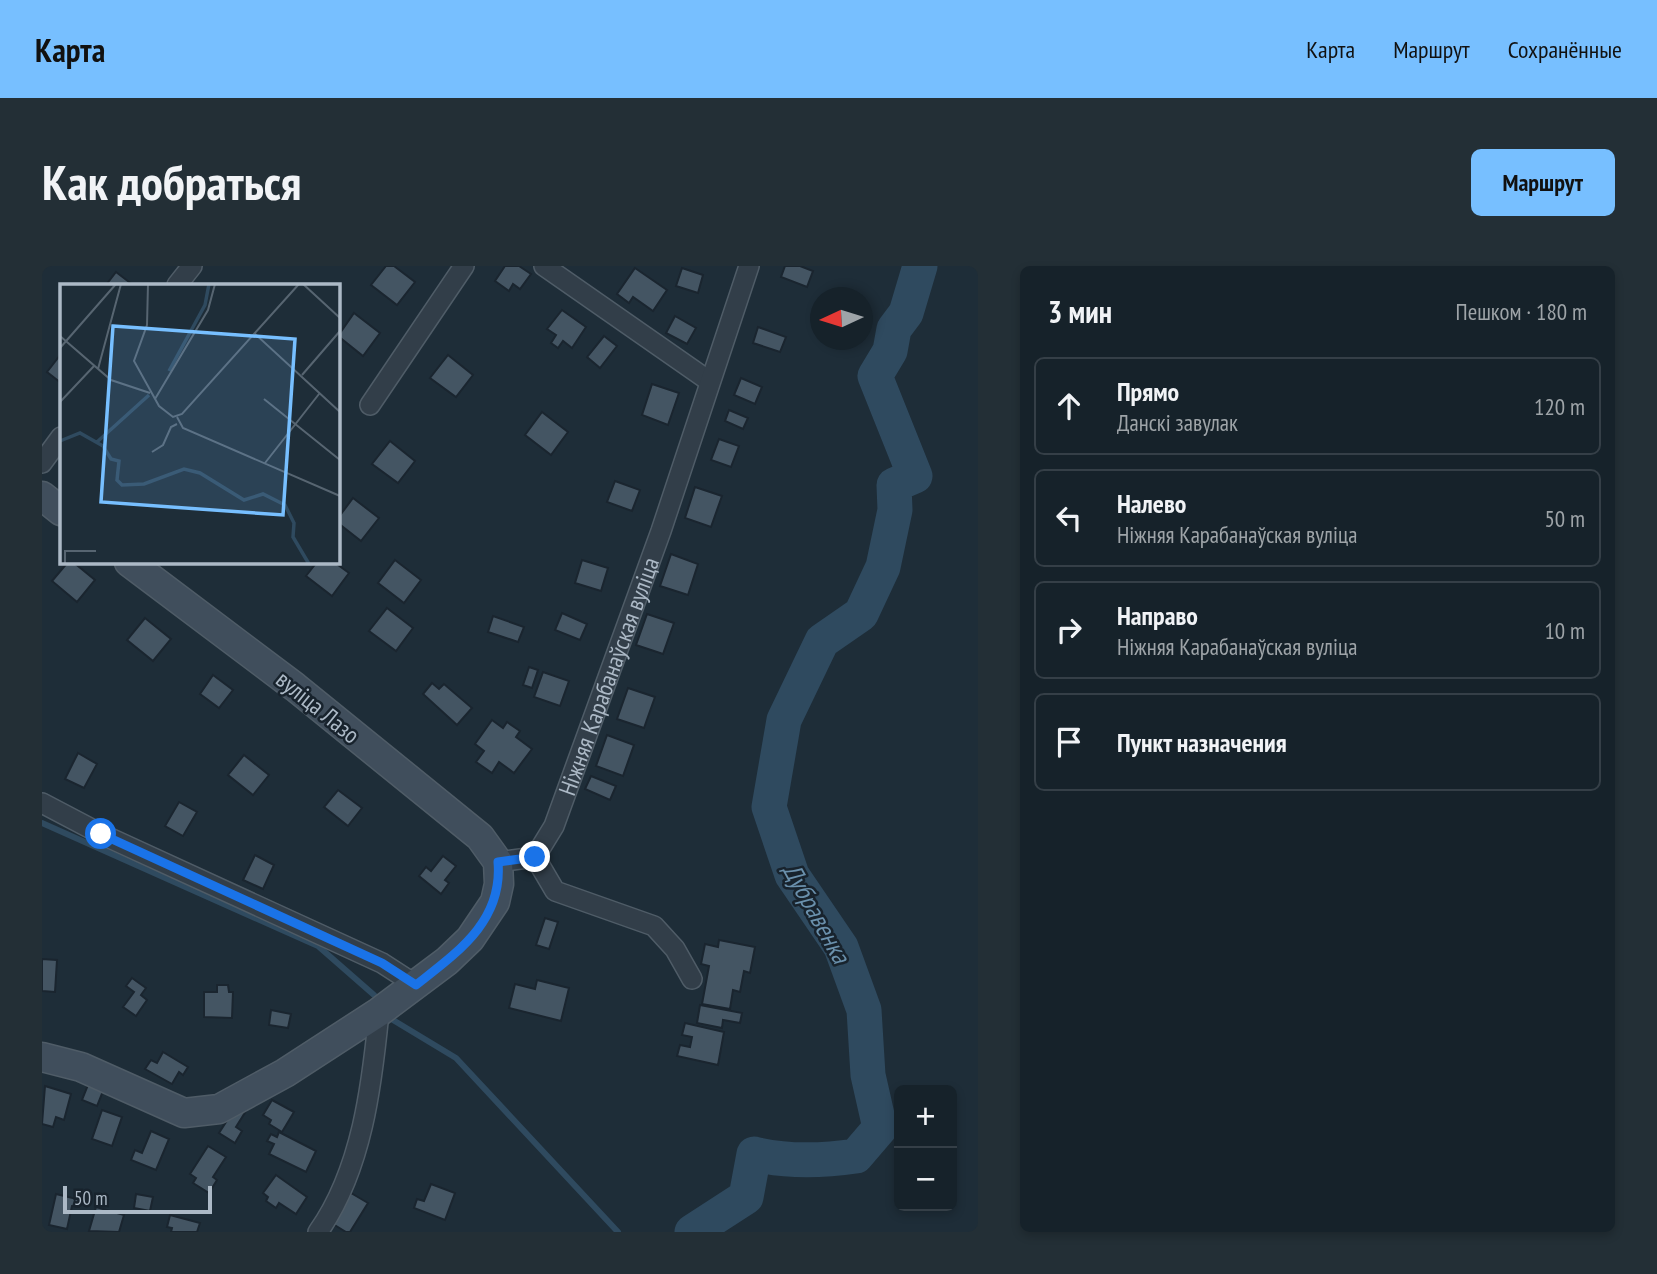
<!DOCTYPE html>
<html lang="ru">
<meta charset="utf-8">
<style>
:root{--surface:#16222a;--page:#232f36;--text:#f1f3f6;--muted:#9ea4a8;--line:#353f47;--accent:#77bfff}
body{margin:0;font-family:"PT Sans Narrow",sans-serif;background:var(--page);color:var(--text)}
.controls{position:absolute;right:21px;bottom:21px;display:grid;overflow:hidden;border-radius:10px;box-shadow:0 4px 10px #0003}
.controls button{width:63px;height:63px;display:grid;place-items:center;padding:0;border:0;border-bottom:2px solid var(--line);background:var(--surface);color:var(--text);font:35px sans-serif}
.compass{position:absolute;left:768px;top:21px;width:63px;height:63px;border-radius:50%;background:var(--surface);box-shadow:0 4px 10px #0003;rotate:266deg}
.scale{position:absolute;left:21px;bottom:18px;width:149px;box-sizing:border-box;padding-left:7px;border:4px solid #acb9c6;border-top:0;font-size:19px;line-height:24px;white-space:nowrap;color:#acb9c6;-webkit-text-stroke:5px #18232d;paint-order:stroke}
.stop{position:absolute;width:21px;height:21px;margin:-16px;border:5px solid #1a73e8;border-radius:50%;background:#fff}
.stop.end{background:#1a73e8;border-color:#fff;box-shadow:0 2px 7px #0008}
.list{margin:0;padding:0;list-style:none}
h2{display:flex;justify-content:space-between;align-items:center;height:91px;margin:0;padding:0 28px;font-size:30px}
h2 small{font-size:23px;font-weight:400;color:var(--muted)}
.list li{display:grid;grid-template-columns:46px 1fr auto;gap:21px;align-items:center;box-sizing:border-box;height:98px;margin:0 14px 14px;padding:0 14px;border:2px solid var(--line);border-radius:10px}
.list b{display:block;font-size:26px;white-space:nowrap}
.list p{margin:0;font-size:23px;white-space:nowrap;color:var(--muted)}
.list em{font-size:23px;font-style:normal;color:var(--muted)}
.icon{flex:none;width:38px;height:38px;fill:none;stroke:currentColor;stroke-width:2;stroke-linecap:round;stroke-linejoin:round}
.map{position:relative;flex:none;width:936px;height:966px;overflow:hidden;border-radius:10px}
header{display:flex;align-items:center;gap:42px;box-sizing:border-box;height:98px;padding:0 35px;background:var(--accent);color:#111}
header strong{font-size:33px}
nav{display:flex;gap:38px;margin-inline-start:auto;font-size:24px}
.intro{display:flex;align-items:center;justify-content:space-between;box-sizing:border-box;height:168px;padding:0 42px}
h1{margin:0;font-size:49px}
.button{padding:18px 32px;border-radius:10px;background:var(--accent);color:#111;font-size:24px;font-weight:700}
main{display:flex;gap:42px;padding:0 42px}
aside{flex:1;background:var(--surface);border-radius:10px;box-shadow:0 4px 10px #0003}
.map>svg:first-child{display:block}
.lines{fill:none;stroke-linecap:round;stroke-linejoin:round}
.stream{stroke:#2f4a5f;stroke-width:6}
.river{stroke:#2f4a5f;stroke-width:35}
.building{fill:#445563;stroke:#1a252f;stroke-width:2}
.street-casing{stroke:#4f5c67;stroke-width:22}
.secondary-casing{stroke:#4f5c67;stroke-width:31}
.street{stroke:#323e49;stroke-width:19}
.secondary{stroke:#404e5c;stroke-width:28}
.route{stroke:#1a73e8;stroke-width:9}
.labels{text-anchor:middle;dominant-baseline:central;stroke-width:5;stroke-linejoin:round;paint-order:stroke}
.street-label{font-size:24px;fill:#acb9c6;stroke:#18232d}
.water-label{font-size:26px;font-style:italic;fill:#6a90ac;stroke:#18232d}
.inset-river{fill:none;stroke:#2f4a5f;stroke-width:3.5}
.inset-road{fill:none;stroke:#576571;stroke-width:2}
.view{fill:#77bfff;fill-opacity:0.15;stroke:#77bfff;stroke-width:3.5}
.inset-edge{fill:none;stroke:#acb9c6;stroke-width:3.5}
</style>
<header>
<strong>Карта</strong>
<nav><a>Карта</a><a>Маршрут</a><a>Сохранённые</a></nav>
</header>
<div class="intro"><h1>Как добраться</h1><a class="button">Маршрут</a></div>
<main>
<div class="map">
<svg width="936" height="966" viewBox="0 0 936 966">
<rect width="100%" height="100%" fill="#1e2d38"/>
<g class="lines">
<g class="stream">
<path d="M0,557L276,680L332,729"/>
<path d="M351,754L414,792L576,966"/>
</g>
<path class="river" d="M650,966L704,931L712,888C745,896 780,895 814,890L838,862L826,809L822,744L799,681L750,609L727,541L742,454L780,375L819,348L841,301L853,244L852,219L873,210L833,110L848,85L852,63L864,47L878,0"/>
</g>
<g class="building">
<path d="M344,0H352L373,16L355,39L329,19Z"/>
<path d="M463,0H477L489,8L478,23L471,18L467,25L453,15Z"/>
<path d="M743,0H758L771,5L765,21L739,11Z"/>
<path d="M593,2L625,24L611,45L591,31L587,37L575,28Z"/>
<path d="M640,2L661,9L656,27L634,20Z"/>
<path d="M74,6L91,19H64Z"/>
<path d="M520,44L544,61L530,82L521,75L516,82L509,77L514,69L505,63Z"/>
<path d="M312,47L338,67L321,90L296,70Z"/>
<path d="M633,50L654,62L645,78L624,67Z"/>
<path d="M716,61L744,71L738,86L711,77Z"/>
<path d="M562,70L575,80L558,102L545,91Z"/>
<path d="M19,88V117L5,106Z"/>
<path d="M406,89L431,109L414,131L388,112Z"/>
<path d="M699,112L720,121L713,138L692,129Z"/>
<path d="M610,118L637,127L626,159L600,149Z"/>
<path d="M687,144L706,152L701,163L683,155Z"/>
<path d="M500,146L526,166L509,189L483,169Z"/>
<path d="M677,173L697,180L689,201L669,194Z"/>
<path d="M348,175L373,195L356,217L330,198Z"/>
<path d="M573,215L598,224L590,245L565,236Z"/>
<path d="M653,221L680,230L669,261L643,252Z"/>
<path d="M311,232L337,252L319,275L296,257V252Z"/>
<path d="M629,288L656,298L646,329L618,320Z"/>
<path d="M353,294L379,314L362,337L336,317Z"/>
<path d="M540,294L566,302L559,325L533,317Z"/>
<path d="M26,296H31L53,314L35,336L10,315Z"/>
<path d="M275,296H292L307,307L290,330L264,310Z"/>
<path d="M345,342L371,362L354,385L327,365Z"/>
<path d="M520,347L545,358L538,374L513,364Z"/>
<path d="M605,348L632,357L621,388L594,379Z"/>
<path d="M451,350L482,361L476,376L446,366Z"/>
<path d="M103,352L129,373L111,395L85,374Z"/>
<path d="M487,401L496,404L490,422L481,419Z"/>
<path d="M501,406L527,415L518,440L492,431Z"/>
<path d="M171,409L191,424L177,442L158,428Z"/>
<path d="M390,417L397,423L402,418L430,442L415,459L381,428Z"/>
<path d="M586,422L613,431L602,462L575,453Z"/>
<path d="M450,454L461,462L465,456L478,465L474,471L490,483L472,507L457,496L450,507L434,496L442,485L433,478Z"/>
<path d="M565,469L592,479L581,510L554,500Z"/>
<path d="M36,487L55,498L42,522L23,513Z"/>
<path d="M202,489L227,509L211,529L186,509Z"/>
<path d="M549,510L574,520L568,534L543,523Z"/>
<path d="M296,524L320,542L306,560L282,541Z"/>
<path d="M137,536L155,546L141,570L123,560Z"/>
<path d="M213,589L232,599L221,623L201,614Z"/>
<path d="M401,590L414,600L403,614L407,617L399,628L377,610L384,601L389,605Z"/>
<path d="M503,652L516,656L507,683L494,679Z"/>
<path d="M677,674L713,681L708,707L702,705L698,726L691,724L688,743L660,738L667,700L659,698L663,678L676,681Z"/>
<path d="M0,693L15,694L13,726L0,725Z"/>
<path d="M90,712L104,722L99,729L105,734L94,750L81,741L92,726L84,720Z"/>
<path d="M495,714L527,722L519,755L467,742L473,718L493,723Z"/>
<path d="M175,719H186L187,726H191L190,752L162,751V726H175Z"/>
<path d="M658,739L700,747L698,757L681,754L680,762L655,757Z"/>
<path d="M229,744L249,748L246,762L227,759Z"/>
<path d="M643,757L682,766L676,799L635,790L638,779L648,781L650,771L640,769Z"/>
<path d="M121,786L146,801L141,809L137,806L130,818L103,803L109,794L115,797Z"/>
<path d="M46,819L61,825L55,840L40,834Z"/>
<path d="M3,820L29,828L22,854L14,851L11,861L0,858Z"/>
<path d="M230,834L252,846L240,866L227,858L229,854L221,849Z"/>
<path d="M195,839L204,845L194,861L200,865L193,877L177,867Z"/>
<path d="M60,844L80,851L70,880L50,873Z"/>
<path d="M109,865L127,873L114,904L89,894L93,884L100,887Z"/>
<path d="M237,866L274,885L264,906L227,888L232,878L225,875L229,868L235,871Z"/>
<path d="M166,880L184,891L171,911L175,914L167,927L151,917L154,912L148,908Z"/>
<path d="M234,909L265,931L254,948L237,937L234,942L224,935L226,931L221,927Z"/>
<path d="M389,918L413,927L403,954L372,942L375,933L382,935Z"/>
<path d="M309,927L326,937L308,966H304L291,958Z"/>
<path d="M14,928L39,934L37,941L30,940L25,963L7,959Z"/>
<path d="M94,928L111,931L108,945L92,942Z"/>
<path d="M54,941L82,949L77,966L47,965Z"/>
<path d="M128,949L158,957L155,966H129L130,962L125,961Z"/>
</g>
<g class="lines">
<g class="street-casing">
<g id="street">
<path d="M502,0L667,115"/>
<path d="M135,19L150,0"/>
<path d="M328,139L422,0"/>
<path d="M0,197L19,171"/>
<path d="M0,537L59,568L340,697L374,719"/>
<path d="M493,591L513,625L612,660L633,683L650,713"/>
<path id="s1" d="M456,596L493,591L512,560L619,265L707,0"/>
<path d="M276,966C320,904 330,819 337,746"/>
</g>
</g>
<g class="secondary-casing">
<g id="secondary">
<path d="M0,230L19,245"/>
<path d="M0,791L39,801L142,847L177,843L243,807L337,746L405,695L428,673L453,636L457,618L456,596L438,571L253,421L87,296"/>
</g>
</g>
<use href="#street" class="street"/>
<use href="#secondary" class="secondary"/>
</g>
<g class="lines">
<path class="route" d="M59,568L340,697L374,719C416,686 461,655 456,596L493,591"/>
</g>
<g class="labels">
<g class="street-label">
<text stroke="none"><textPath href="#s1" startOffset="233">Ніжняя Карабанаўская вуліца</textPath></text>
<text transform="translate(276 441) rotate(39)">вуліца Лазо</text>
</g>
<g class="water-label">
<text transform="translate(775 647) rotate(61)">Дубравенка</text>
</g>
</g>
<g transform="translate(18 18)">
<rect width="280" height="280" fill="#1e2d38"/>
<path class="inset-river" d="M109,87L145,21L149,0M0,157L20,149L43,162L51,175L59,177L57,196L62,201L84,200L124,185L140,189L184,216L203,210L225,221L234,239L233,253L249,280M37,158L89,111"/>
<path class="inset-road" d="M88,0L87,41L74,77L99,122L113,133L122,130L239,0M243,0L280,34M194,49L280,128M0,52L51,96L90,109M0,64L56,0M38,85L61,0M242,91L280,47M95,115L148,26L155,0M204,115L280,176M0,118L34,82M117,133L123,144L280,212M92,168L103,161L111,143L117,140M205,179L259,110M5,280V267H36"/>
<path class="view" d="M53,42L235,55L223,231L41,218Z"/>
<rect width="280" height="280" class="inset-edge"/>
</g>
</svg>
<div class="controls">
<button>+</button>
<button>−</button>
</div>
<svg class="compass" viewBox="-18 -18 36 36"><path d="M0-13l5 13h-10z" fill="#e53935"/><path d="M0 13l5-13h-10z" fill="#9ea4a8"/></svg>
<div class="scale">50 m</div>
<div class="stop" style="left:59px;top:568px"></div>
<div class="stop end" style="left:493px;top:591px"></div>
</div>
<aside>
<h2>3 мин<small>Пешком · 180 m</small></h2>
<ul class="list">
<li><svg class="icon" aria-label="ahead" viewBox="0 0 24 24"><path d="M12 20V5M6 11l6-6 6 6"/></svg><div><b>Прямо</b><p>Данскі завулак</p></div><em>120 m</em></li>
<li><svg class="icon" aria-label="left" viewBox="0 0 24 24"><path d="M17 20v-9H6M10 6l-5 5 5 5"/></svg><div><b>Налево</b><p>Ніжняя Карабанаўская вуліца</p></div><em>50 m</em></li>
<li><svg class="icon" aria-label="right" viewBox="0 0 24 24"><path d="M7 20v-9h11M14 6l5 5-5 5"/></svg><div><b>Направо</b><p>Ніжняя Карабанаўская вуліца</p></div><em>10 m</em></li>
<li><svg class="icon" aria-label="arrive" viewBox="0 0 24 24"><path d="M6 21V4h12l-3 4 3 4H6"/></svg><div><b>Пункт назначения</b></div></li>
</ul>
</aside>
</main>
